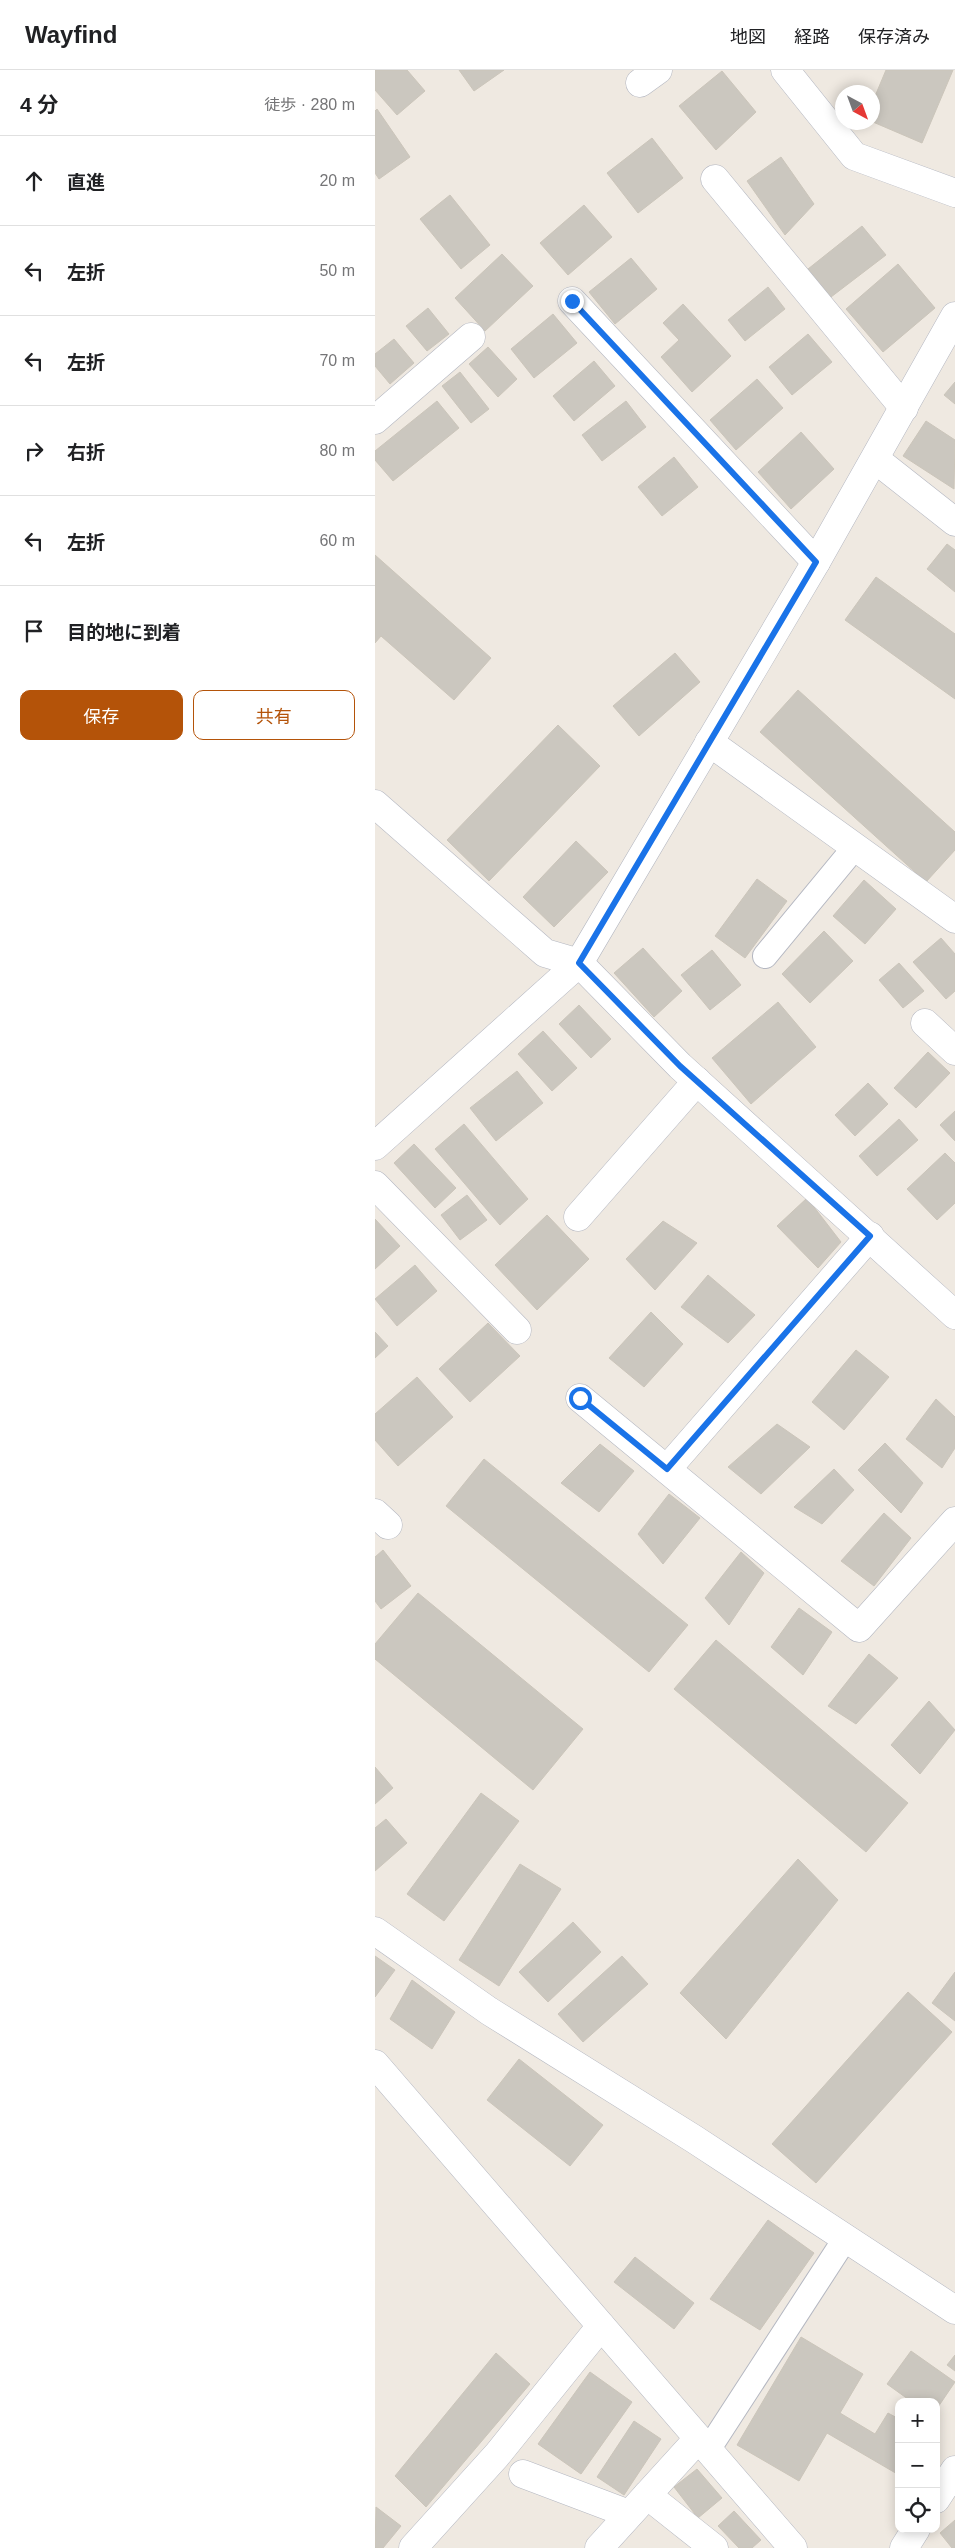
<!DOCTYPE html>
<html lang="ja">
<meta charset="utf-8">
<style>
:root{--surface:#fff;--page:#f2f2f2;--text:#202124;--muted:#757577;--line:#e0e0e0;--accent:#b45309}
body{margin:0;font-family:Arial,"Noto Sans JP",sans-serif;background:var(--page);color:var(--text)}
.controls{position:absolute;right:15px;bottom:15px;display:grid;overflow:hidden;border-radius:10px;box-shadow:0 2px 12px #0003}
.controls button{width:45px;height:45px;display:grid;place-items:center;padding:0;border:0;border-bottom:1px solid var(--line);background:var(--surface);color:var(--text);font:25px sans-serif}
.compass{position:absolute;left:460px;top:15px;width:45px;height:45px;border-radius:50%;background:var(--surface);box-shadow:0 2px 12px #0003;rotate:139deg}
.stop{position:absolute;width:15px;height:15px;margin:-11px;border:4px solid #1a73e8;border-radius:50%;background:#fff}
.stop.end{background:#1a73e8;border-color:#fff;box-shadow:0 1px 5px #0008}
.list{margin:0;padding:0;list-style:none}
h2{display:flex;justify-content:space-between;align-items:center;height:65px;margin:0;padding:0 20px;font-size:21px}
h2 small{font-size:16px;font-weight:400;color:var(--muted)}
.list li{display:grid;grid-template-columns:32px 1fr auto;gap:15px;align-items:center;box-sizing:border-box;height:90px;padding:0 20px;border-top:1px solid var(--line)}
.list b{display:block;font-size:19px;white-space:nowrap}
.list em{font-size:16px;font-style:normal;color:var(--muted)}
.actions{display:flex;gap:10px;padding:15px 20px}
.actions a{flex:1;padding:11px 0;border:1px solid var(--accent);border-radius:10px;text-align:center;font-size:18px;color:var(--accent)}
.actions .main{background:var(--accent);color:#fff}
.icon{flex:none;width:28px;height:28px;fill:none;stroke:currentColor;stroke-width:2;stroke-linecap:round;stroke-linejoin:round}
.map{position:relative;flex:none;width:580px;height:2478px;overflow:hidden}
header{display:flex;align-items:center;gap:30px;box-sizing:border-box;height:70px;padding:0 25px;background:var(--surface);border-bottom:1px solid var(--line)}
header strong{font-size:24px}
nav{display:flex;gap:28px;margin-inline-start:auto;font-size:18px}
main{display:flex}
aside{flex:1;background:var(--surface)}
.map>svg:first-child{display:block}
.building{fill:#cbc7bf;stroke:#cbc5ba}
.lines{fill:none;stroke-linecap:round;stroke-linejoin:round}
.service-casing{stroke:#b4b7c1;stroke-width:26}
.minor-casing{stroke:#b4b7c1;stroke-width:29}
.service{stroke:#fff;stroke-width:24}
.minor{stroke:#fff;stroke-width:28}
.route{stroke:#1a73e8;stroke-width:6}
</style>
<header>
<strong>Wayfind</strong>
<nav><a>地図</a><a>経路</a><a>保存済み</a></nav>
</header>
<main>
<aside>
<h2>4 分<small>徒歩 · 280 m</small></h2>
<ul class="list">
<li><svg class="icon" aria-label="ahead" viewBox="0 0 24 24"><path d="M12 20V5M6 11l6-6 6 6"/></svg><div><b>直進</b></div><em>20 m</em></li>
<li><svg class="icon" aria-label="left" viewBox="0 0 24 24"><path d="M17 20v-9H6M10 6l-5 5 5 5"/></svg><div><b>左折</b></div><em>50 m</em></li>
<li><svg class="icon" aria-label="left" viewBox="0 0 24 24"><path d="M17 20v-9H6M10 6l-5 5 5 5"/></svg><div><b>左折</b></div><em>70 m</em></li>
<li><svg class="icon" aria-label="right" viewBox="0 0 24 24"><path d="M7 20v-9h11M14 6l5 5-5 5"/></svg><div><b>右折</b></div><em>80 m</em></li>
<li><svg class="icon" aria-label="left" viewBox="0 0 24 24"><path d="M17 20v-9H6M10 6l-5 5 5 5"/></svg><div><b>左折</b></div><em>60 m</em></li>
<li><svg class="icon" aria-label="arrive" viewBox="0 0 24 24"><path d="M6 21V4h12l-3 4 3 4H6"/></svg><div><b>目的地に到着</b></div></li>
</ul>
<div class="actions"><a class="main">保存</a><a>共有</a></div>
</aside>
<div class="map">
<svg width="580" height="2478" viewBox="0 0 580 2478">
<rect width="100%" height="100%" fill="#efe9e1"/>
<g class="building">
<path d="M0,0H32L50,21L22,45L0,20Z"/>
<path d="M84,0H129L99,21Z"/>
<path d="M511,0H578L547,73L498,52V31Z"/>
<path d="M347,1L381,42L341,80L304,36Z"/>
<path d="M2,39L35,87L4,109L0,103V41Z"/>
<path d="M277,68L308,108L263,143L232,103Z"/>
<path d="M406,87L439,134L410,165L372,111Z"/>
<path d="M75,125L115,175L86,199L45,149Z"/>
<path d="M209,135L237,167L193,205L165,173Z"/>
<path d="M487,156L511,185L456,227L433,199Z"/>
<path d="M127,184L158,216L110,261L80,228Z"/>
<path d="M256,188L282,219L240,254L214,222Z"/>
<path d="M523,194L560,238L508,282L471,239Z"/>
<path d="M393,217L410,239L370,271L353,250Z"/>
<path d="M308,234L356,286L317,322L286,287L304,270L288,253Z"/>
<path d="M53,238L74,264L52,281L31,256Z"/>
<path d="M178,244L202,273L159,308L136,279Z"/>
<path d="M433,264L457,292L417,325L394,297Z"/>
<path d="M19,269L39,293L15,314L0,296V284Z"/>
<path d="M113,277L142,309L123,327L94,294Z"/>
<path d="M219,291L240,316L199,351L178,326Z"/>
<path d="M85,302L114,339L96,353L67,316Z"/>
<path d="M382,309L408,338L361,380L335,350Z"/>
<path d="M580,312V334L569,325Z"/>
<path d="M62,331L84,358L18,411L0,390V381Z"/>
<path d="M251,331L271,357L227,391L207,365Z"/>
<path d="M551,351L580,370L579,419L528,386Z"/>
<path d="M426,362L459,399L416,439L383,402Z"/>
<path d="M299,387L323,417L287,446L263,417Z"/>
<path d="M572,474L580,480V522L552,499Z"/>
<path d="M0,485L116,588L79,630L6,566L0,573Z"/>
<path d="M501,507L580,564V629L470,550Z"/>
<path d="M300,583L325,612L264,666L238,636Z"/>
<path d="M423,620L580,762V780L551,812L385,662Z"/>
<path d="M183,655L225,696L114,811L72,770Z"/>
<path d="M201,771L233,802L179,857L148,827Z"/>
<path d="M382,809L412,831L370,888L340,866Z"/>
<path d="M489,810L521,839L490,874L458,846Z"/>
<path d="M449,861L478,891L435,933L407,904Z"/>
<path d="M566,868L580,884V921L571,929L538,892Z"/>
<path d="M268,878L307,921L279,947L239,903Z"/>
<path d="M337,880L366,915L335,940L306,905Z"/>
<path d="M524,893L549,921L528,938L504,910Z"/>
<path d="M403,932L441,977L376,1034L337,988Z"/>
<path d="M204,935L236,969L216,988L184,954Z"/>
<path d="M168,961L202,998L177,1021L143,984Z"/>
<path d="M553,982L575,1003L541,1038L519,1018Z"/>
<path d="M142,1001L168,1033L121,1071L95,1038Z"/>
<path d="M493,1013L513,1034L480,1066L460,1045Z"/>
<path d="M580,1041V1071L565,1055Z"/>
<path d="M524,1049L543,1070L502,1106L484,1086Z"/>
<path d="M89,1054L153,1129L125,1155L60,1079Z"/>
<path d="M39,1074L81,1118L60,1138L19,1093Z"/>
<path d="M570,1083L580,1093V1133L562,1150L532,1119Z"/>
<path d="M92,1125L112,1150L85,1170L66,1145Z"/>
<path d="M432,1128L466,1172L443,1198L402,1156Z"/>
<path d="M172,1145L214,1189L162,1240L120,1195Z"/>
<path d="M0,1149L25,1176L0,1199Z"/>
<path d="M288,1151L322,1173L280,1220L251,1189Z"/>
<path d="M40,1195L62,1221L22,1256L0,1229Z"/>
<path d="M333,1205L380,1245L353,1273L306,1237Z"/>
<path d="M276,1242L308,1274L269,1317L234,1288Z"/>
<path d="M113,1253L145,1286L95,1332L64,1299Z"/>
<path d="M0,1262L13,1276L0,1288Z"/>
<path d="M481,1280L514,1307L469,1360L437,1332Z"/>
<path d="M42,1307L78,1347L23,1396L0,1370V1344Z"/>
<path d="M561,1329L580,1347V1378L567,1398L531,1369Z"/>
<path d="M402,1354L435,1377L386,1424L353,1397Z"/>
<path d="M510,1373L548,1413L526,1443L483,1400Z"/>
<path d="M225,1374L259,1401L224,1442L186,1413Z"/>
<path d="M109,1389L313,1555L274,1602L71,1436Z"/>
<path d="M459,1399L479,1420L447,1454L419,1437Z"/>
<path d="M294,1424L325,1448L288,1494L263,1464Z"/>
<path d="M509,1443L536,1468L499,1516L466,1491Z"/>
<path d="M8,1480L36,1516L6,1539L0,1531V1487Z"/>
<path d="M366,1482L389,1503L354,1555L330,1528Z"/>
<path d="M43,1523L208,1659L158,1720L0,1589V1574Z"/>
<path d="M424,1538L457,1562L428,1605L396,1577Z"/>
<path d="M341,1570L533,1733L491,1782L299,1619Z"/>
<path d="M494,1584L523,1608L481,1654L453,1636Z"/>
<path d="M554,1631L580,1660L545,1704L516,1675Z"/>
<path d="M0,1697L18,1718L0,1734Z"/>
<path d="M106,1723L144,1751L69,1851L32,1824Z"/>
<path d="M11,1749L32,1773L0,1801V1758Z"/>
<path d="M423,1789L463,1830L351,1969L305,1923Z"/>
<path d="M145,1794L186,1819L124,1916L84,1890Z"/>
<path d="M198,1852L226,1882L173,1932L144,1902Z"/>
<path d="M0,1886L20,1900L0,1927Z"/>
<path d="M247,1886L273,1914L208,1972L183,1944Z"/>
<path d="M580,1902V1951L557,1933Z"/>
<path d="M37,1910L80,1942L57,1979L15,1949Z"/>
<path d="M533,1922L577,1962L441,2113L397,2074Z"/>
<path d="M144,1989L228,2055L195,2096L112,2030Z"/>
<path d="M393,2150L439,2183L385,2260L335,2229Z"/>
<path d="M260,2187L319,2233L299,2259L239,2212Z"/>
<path d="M426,2267L488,2304L465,2343L500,2364L513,2343L524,2349V2405L452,2363L424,2411L362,2375Z"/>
<path d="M536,2281L580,2312L561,2340V2332H537L512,2314Z"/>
<path d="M121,2283L155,2314L51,2437L20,2406Z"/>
<path d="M580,2285V2301L572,2295Z"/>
<path d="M215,2302L257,2332L206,2404L163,2374Z"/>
<path d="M259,2351L286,2369L249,2425L222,2407Z"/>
<path d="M322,2399L347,2428L323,2448L299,2417Z"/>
<path d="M1,2437L26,2456L8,2478H0Z"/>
<path d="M359,2441L386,2470L377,2478H364L343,2456Z"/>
<path d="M580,2450V2478H577L565,2463Z"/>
</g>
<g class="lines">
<g class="service-casing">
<g id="service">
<path d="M390,886L480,777"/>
<path d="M333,2380L470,2169"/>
</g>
</g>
<g class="minor-casing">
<g id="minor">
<path d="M410,0L479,86L580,123"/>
<path d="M265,13L283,0"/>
<path d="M340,109L529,338"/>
<path d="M197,231L441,492"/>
<path d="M580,246L441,492L204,893L305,996L580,1245"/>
<path d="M0,350L96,267"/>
<path d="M500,389L580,452"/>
<path d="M334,672L580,849"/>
<path d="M0,734L170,883L204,893L0,1076"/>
<path d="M550,953L580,981"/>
<path d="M0,1115L142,1260"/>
<path d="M203,1147L322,1011"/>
<path d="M205,1328L484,1558L580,1451"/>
<path d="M292,1399L495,1166"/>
<path d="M0,1443L13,1455"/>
<path d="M0,1861L114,1941L319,2069L580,2240"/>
<path d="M0,1994L418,2478"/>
<path d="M148,2404L254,2444"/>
<path d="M272,2425L339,2478"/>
<path d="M561,2429L580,2400"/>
<path d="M38,2478L122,2385L226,2256"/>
<path d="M224,2478L323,2369"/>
<path d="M529,2478L541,2459"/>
</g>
</g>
<use href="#service" class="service"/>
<use href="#minor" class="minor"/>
</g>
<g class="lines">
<path class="route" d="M197,231L441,492L204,893L305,996L495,1166L292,1399L205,1328"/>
</g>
</svg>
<div class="controls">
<button>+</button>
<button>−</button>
<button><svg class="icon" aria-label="locate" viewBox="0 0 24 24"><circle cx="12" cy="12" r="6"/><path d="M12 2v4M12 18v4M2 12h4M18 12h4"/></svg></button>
</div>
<svg class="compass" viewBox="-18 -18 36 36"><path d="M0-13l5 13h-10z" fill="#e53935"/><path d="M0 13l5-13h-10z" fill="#757577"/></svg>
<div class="stop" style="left:205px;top:1328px"></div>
<div class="stop end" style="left:197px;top:231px"></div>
</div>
</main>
